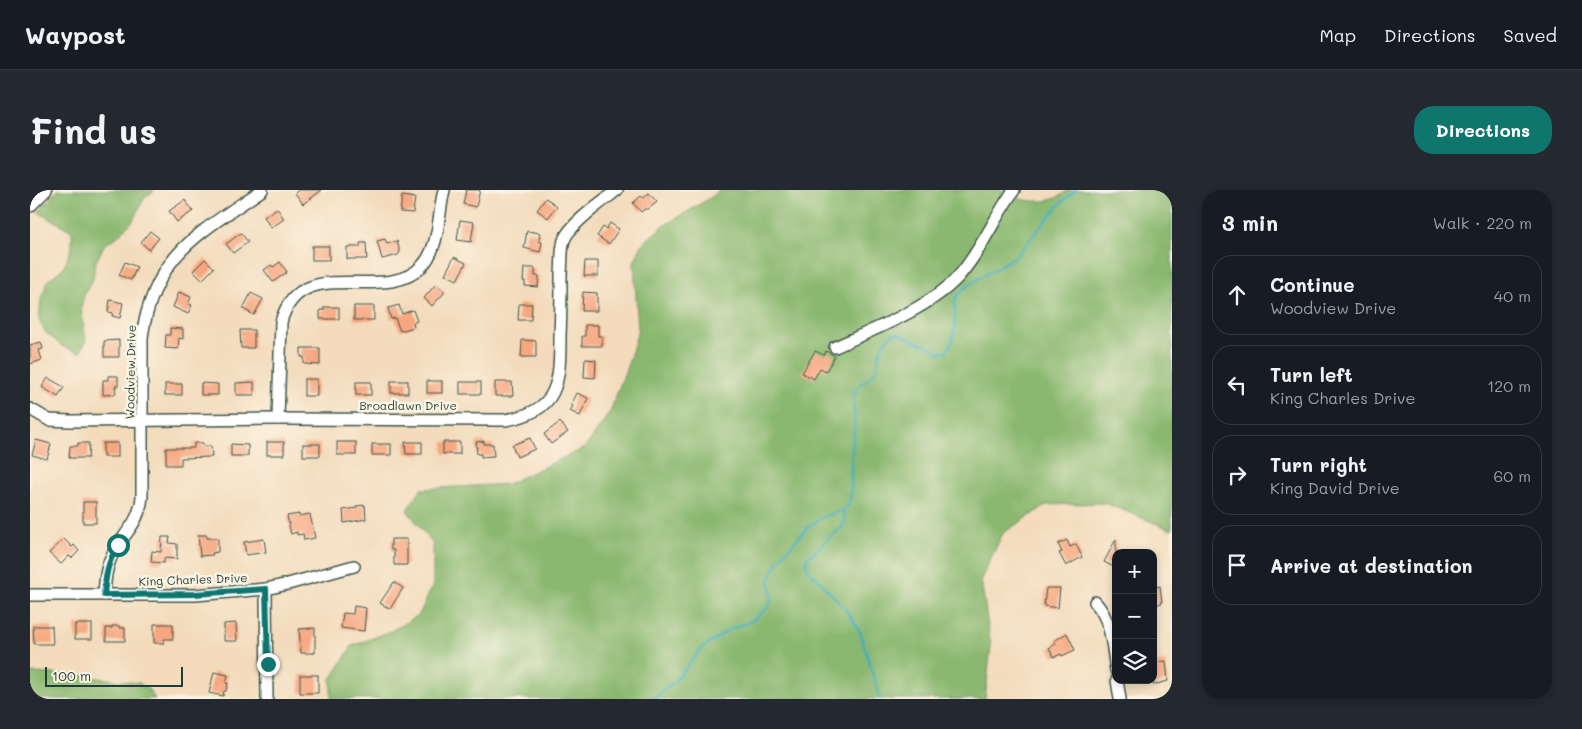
<!DOCTYPE html>
<meta charset="utf-8">
<style>
:root{--surface:#171b24;--page:#242831;--text:#f1f3f6;--muted:#9ea1a6;--line:#363941;--accent:#0f766e}
body{margin:0;font-family:Mali,sans-serif;background:var(--page);color:var(--text)}
.controls{position:absolute;right:15px;bottom:15px;display:grid;overflow:hidden;border-radius:10px;box-shadow:0 2px 8px #0003}
.controls button{width:45px;height:45px;display:grid;place-items:center;padding:0;border:0;border-bottom:1px solid var(--line);background:var(--surface);color:var(--text);font:25px sans-serif}
.scale{position:absolute;left:15px;bottom:12px;width:138px;box-sizing:border-box;padding-left:5px;border:2px solid #1f3d34;border-top:0;font-size:14px;line-height:18px;white-space:nowrap;color:#1f3d34;-webkit-text-stroke:4px #fcf5e5;paint-order:stroke}
.stop{position:absolute;width:15px;height:15px;margin:-11px;border:4px solid #0f766e;border-radius:50%;background:#fff}
.stop.end{background:#0f766e;border-color:#fff;box-shadow:0 1px 5px #0008}
.list{margin:0;padding:0;list-style:none}
h2{display:flex;justify-content:space-between;align-items:center;height:65px;margin:0;padding:0 20px;font-size:21px}
h2 small{font-size:16px;font-weight:400;color:var(--muted)}
.list li{display:grid;grid-template-columns:32px 1fr auto;gap:15px;align-items:center;box-sizing:border-box;height:80px;margin:0 10px 10px;padding:0 10px;border:1px solid var(--line);border-radius:20px}
.list b{display:block;font-size:19px;white-space:nowrap}
.list p{margin:0;font-size:16px;white-space:nowrap;color:var(--muted)}
.list em{font-size:16px;font-style:normal;color:var(--muted)}
.icon{flex:none;width:28px;height:28px;fill:none;stroke:currentColor;stroke-width:2;stroke-linecap:round;stroke-linejoin:round}
.map{position:relative;flex:none;width:1142px;height:509px;overflow:hidden;border-radius:20px}
header{display:flex;align-items:center;gap:30px;box-sizing:border-box;height:70px;padding:0 25px;background:var(--surface);border-bottom:1px solid var(--line)}
header strong{font-size:24px}
nav{display:flex;gap:28px;margin-inline-start:auto;font-size:18px}
.intro{display:flex;align-items:center;justify-content:space-between;box-sizing:border-box;height:120px;padding:0 30px}
h1{margin:0;font-size:35px}
.button{padding:12px 22px;border-radius:20px;background:var(--accent);color:#fff;font-size:18px;font-weight:700}
main{display:flex;gap:30px;padding:0 30px}
aside{flex:1;background:var(--surface);border-radius:20px;box-shadow:0 2px 8px #0003}
.map>svg:first-child{display:block}
.forest{fill:#8ab870;stroke:#547a52}
.lines{fill:none;stroke-linecap:round;stroke-linejoin:round}
.stream{stroke:#3daeb8;stroke-width:2.5}
.building{fill:#f7a67f}
.minor-casing{stroke:#3f5548;stroke-width:14}
.minor{stroke:#fff;stroke-width:11}
.route{stroke:#0f766e;stroke-width:6}
.labels{text-anchor:middle;dominant-baseline:central;stroke-width:5;stroke-linejoin:round;paint-order:stroke}
.street-label{font-size:12px;fill:#1f3d34;stroke:#fcf5e5}
</style>
<header>
<strong>Waypost</strong>
<nav><a>Map</a><a>Directions</a><a>Saved</a></nav>
</header>
<div class="intro"><h1>Find us</h1><a class="button">Directions</a></div>
<main>
<div class="map">
<svg width="1142" height="509" viewBox="0 0 1142 509">
<rect width="100%" height="100%" fill="#fcf5e5"/>
<filter id="ink" filterUnits="userSpaceOnUse"><feTurbulence type="fractalNoise" baseFrequency=".02" numOctaves="2"/><feDisplacementMap in="SourceGraphic" scale="10" xChannelSelector="R" yChannelSelector="G"/><feConvolveMatrix kernelMatrix="1 2 1 2 8 2 1 2 1" color-interpolation-filters="sRGB"/></filter>
<filter id="wash" filterUnits="userSpaceOnUse"><feTurbulence type="fractalNoise" baseFrequency=".0096" numOctaves="4" result="noise"/><feDisplacementMap in="SourceGraphic" scale="20" xChannelSelector="R" yChannelSelector="G"/><feGaussianBlur stdDeviation="1.12" result="paint"/><feColorMatrix in="noise" values="0 0 0 0 0 0 0 0 0 0 0 0 0 0 0 0 0 1.4 0 .05"/><feComposite in="paint" operator="in"/></filter>
<g filter="url(#wash)">
<rect width="100%" height="100%" fill="#f3dbbc"/>
<g class="forest">
<path d="M28,0H125L115,7L102,32L87,47L74,55L65,74L63,89L54,105L51,119L56,151L50,163L32,156L15,142L9,130L11,109L18,90L33,78L42,57V41L8,22Z"/>
<path d="M689,0H985L989,9C1008,12 1022,14 1038,0H1142V340L1075,313L1017,315L973,343L951,389L961,456L955,509H301V489L322,456L361,441L389,425L403,395V354L377,320L391,299L477,294L555,258L580,222L599,171L608,141L604,72L613,53L632,37L683,6Z"/>
<path d="M4,483L45,485L109,493L119,500L125,509H0V484Z"/>
</g>
<g class="lines">
<g class="stream">
<path d="M813,320L815,331L812,337L777,368L776,373L778,379L815,418L830,442L850,509"/>
<path d="M623,509L645,491L671,459L700,439L720,432L738,418L742,406L739,390L750,368L778,337L791,328L813,320L819,314L821,304V274L825,228L823,210L825,202L830,194L839,188L847,179L849,164L854,153L862,144L868,143L882,150L903,158L909,163L917,161L922,151L925,138V109L928,104L940,94L986,66L1030,14L1046,0"/>
</g>
</g>
<g id="blocks">
<g class="building">
<path d="M268,0H292L273,14L265,3Z"/>
<path d="M436,0H450L446,17L433,14Z"/>
<path d="M619,3L627,12L617,20L616,18L611,22L603,13L611,6L613,8Z"/>
<path d="M372,6L385,8L383,23L370,22Z"/>
<path d="M516,8L527,16L518,28L507,20Z"/>
<path d="M155,10L163,21L147,32L139,21Z"/>
<path d="M247,18L254,29L241,38L234,27Z"/>
<path d="M430,30L444,32L441,52L427,50Z"/>
<path d="M580,33L589,39L579,54L567,46L573,37L576,39Z"/>
<path d="M120,41L129,48L119,60L111,52Z"/>
<path d="M497,41L510,43L509,51L512,52L510,62L494,58Z"/>
<path d="M211,43L218,52L203,63L196,54Z"/>
<path d="M355,49L357,54L367,51L370,62L368,65L352,69L347,51Z"/>
<path d="M330,53H336L337,69H317V57H330Z"/>
<rect x="282" y="56" width="17" height="14"/>
<path d="M424,67L436,73L427,90L415,84Z"/>
<path d="M175,69L184,78L172,90L163,81Z"/>
<path d="M555,71H568V86H554Z"/>
<path d="M95,72L107,77L101,90L89,85Z"/>
<path d="M250,72L257,82L243,92L234,80L241,75L243,77Z"/>
<path d="M494,78H505V86H509L508,97L495,96V91H493Z"/>
<path d="M406,94L415,102L402,116L394,108Z"/>
<path d="M149,102L161,107L158,114L162,115L158,124L143,117Z"/>
<path d="M553,102L567,103V121H552Z"/>
<path d="M221,103L233,109L224,125L213,119Z"/>
<path d="M80,110L93,113L90,128L82,126L83,123L78,122Z"/>
<path d="M489,114H502L501,130H488Z"/>
<path d="M369,115L372,124L383,120L387,131L383,133L384,137L370,141L365,128L361,129L358,118Z"/>
<rect x="324" y="116" width="20" height="14"/>
<path d="M294,117H309V129H290V120H294Z"/>
<path d="M555,135H568V146H572V156H552V146H555Z"/>
<path d="M140,138L153,139V149L149,148L148,159L135,158L136,145H140Z"/>
<path d="M210,140H224V158H211Z"/>
<path d="M89,150V167H74V151Z"/>
<path d="M492,150L506,151V167H491Z"/>
<path d="M11,152L13,159L9,160L12,170L0,174V155Z"/>
<path d="M271,158H290V175L274,174V167H271Z"/>
<path d="M785,161L794,165L796,161L805,166L796,181L790,178L784,189L772,183Z"/>
<path d="M555,169L566,170L565,188L554,187Z"/>
<path d="M78,186H88V196H85L86,204L73,205V190H78Z"/>
<path d="M18,188L34,197L28,207L12,197Z"/>
<rect x="274" y="189" width="13" height="17"/>
<rect x="361" y="191" width="17" height="12"/>
<rect x="397" y="191" width="15" height="12"/>
<path d="M224,192V205H206V193Z"/>
<rect x="326" y="192" width="15" height="13"/>
<rect x="430" y="192" width="21" height="12"/>
<path d="M465,192H482L483,206H465Z"/>
<path d="M171,193L188,194V205H171Z"/>
<rect x="135" y="194" width="17" height="11"/>
<path d="M547,203L558,208L550,226L540,221L543,216L541,215Z"/>
<path d="M530,232L538,242L521,254L514,244Z"/>
<path d="M500,248L505,259L487,267L482,255Z"/>
<path d="M6,250L21,254L17,269L2,265Z"/>
<path d="M454,251V254H463L464,266L451,267V264H447L446,252Z"/>
<rect x="237" y="252" width="17" height="13"/>
<rect x="307" y="252" width="19" height="13"/>
<path d="M375,252H392V264H376Z"/>
<rect x="413" y="252" width="17" height="12"/>
<path d="M48,253H59L58,268H39L40,256H48Z"/>
<rect x="73" y="253" width="15" height="14"/>
<path d="M164,253H173V256H181L182,267L151,268V275H136V258H164Z"/>
<path d="M201,254L218,255V266H201Z"/>
<rect x="273" y="254" width="17" height="12"/>
<rect x="342" y="254" width="19" height="11"/>
<rect x="53" y="312" width="13" height="21"/>
<path d="M335,315L336,329L314,333L313,320L327,318L326,316Z"/>
<path d="M269,324V326L280,324L285,348L274,350L273,344L267,345V342L261,344L257,326Z"/>
<path d="M168,345H177V348H188V362L182,363L183,365L170,366Z"/>
<path d="M132,347H140L139,353L147,354V369L134,368V373L121,372L122,361L131,362Z"/>
<path d="M34,349L42,357L44,355L49,361L42,368L39,366L31,374L19,363Z"/>
<path d="M234,349L236,362L216,365L214,352Z"/>
<path d="M361,349H377V375H364V360H361Z"/>
<path d="M1086,349V378L1074,372Z"/>
<path d="M1037,350L1040,357L1046,354L1052,367L1036,376L1029,363L1032,362L1028,354Z"/>
<path d="M364,392L373,398L360,419L350,413Z"/>
<path d="M1130,396L1132,413L1123,415V398Z"/>
<path d="M1016,398H1030L1028,418L1014,416Z"/>
<path d="M324,416L336,418L334,441L311,438L313,423L323,424Z"/>
<path d="M206,433L207,451H194V434Z"/>
<rect x="45" y="434" width="17" height="15"/>
<path d="M124,434H143V449H134V453H124Z"/>
<path d="M3,436H22L23,454H4Z"/>
<path d="M82,436H90V438H95V451H76V438H82Z"/>
<path d="M285,438V463H271L269,439Z"/>
<path d="M1037,443L1045,460L1032,466L1031,464L1024,467L1019,458L1026,454L1024,451Z"/>
<path d="M1136,471L1138,491L1123,495V472Z"/>
<path d="M184,482L198,485L196,493H198L196,501H194L193,506L179,503Z"/>
<rect x="270" y="485" width="18" height="18"/>
</g>
</g>
</g>
<g filter="url(#ink)">
<use href="#blocks" fill-opacity="0" stroke="#3f5548" stroke-width="1"/>
<g class="lines">
<g class="minor-casing">
<g id="minor">
<path d="M0,16L16,0"/>
<path d="M805,157C843,140 901,117 928,87C951,61 964,28 984,0"/>
<path d="M0,219L19,230L40,231L248,229L475,230C529,222 530,192 530,146C531,125 531,105 531,84C532,73 531,60 534,50C540,34 573,11 587,0"/>
<path d="M248,229L251,132C270,61 355,116 392,76C410,57 408,24 414,0"/>
<path d="M236,399L237,509"/>
<path d="M0,405H165L212,401L236,399L258,394L324,376"/>
<path d="M74,405C75,393 75,381 80,370C90,345 109,337 112,307V147C124,64 169,44 232,0"/>
<path d="M1065,412C1082,431 1082,455 1086,480"/>
<path d="M1087,490L1090,509"/>
</g>
</g>
<use href="#minor" class="minor"/>
</g>
</g>
<g class="lines" filter="url(#ink)">
<path class="route" d="M88,355C77,374 76,384 74,405L165,404L236,399L238,474"/>
</g>
<g class="labels">
<g class="street-label">
<text transform="translate(100 182) rotate(-89)">Woodview Drive</text>
<text x="378" y="215">Broadlawn Drive</text>
<text transform="translate(163 389) rotate(-2)">King Charles Drive</text>
</g>
</g>
</svg>
<div class="controls">
<button>+</button>
<button>−</button>
<button><svg class="icon" aria-label="layers" viewBox="0 0 24 24"><path d="M12 4l9 5-9 5-9-5zM3 14l9 5 9-5"/></svg></button>
</div>
<div class="scale">100 m</div>
<div class="stop" style="left:88px;top:355px"></div>
<div class="stop end" style="left:238px;top:474px"></div>
</div>
<aside>
<h2>3 min<small>Walk · 220 m</small></h2>
<ul class="list">
<li><svg class="icon" aria-label="ahead" viewBox="0 0 24 24"><path d="M12 20V5M6 11l6-6 6 6"/></svg><div><b>Continue</b><p>Woodview Drive</p></div><em>40 m</em></li>
<li><svg class="icon" aria-label="left" viewBox="0 0 24 24"><path d="M17 20v-9H6M10 6l-5 5 5 5"/></svg><div><b>Turn left</b><p>King Charles Drive</p></div><em>120 m</em></li>
<li><svg class="icon" aria-label="right" viewBox="0 0 24 24"><path d="M7 20v-9h11M14 6l5 5-5 5"/></svg><div><b>Turn right</b><p>King David Drive</p></div><em>60 m</em></li>
<li><svg class="icon" aria-label="arrive" viewBox="0 0 24 24"><path d="M6 21V4h12l-3 4 3 4H6"/></svg><div><b>Arrive at destination</b></div></li>
</ul>
</aside>
</main>
